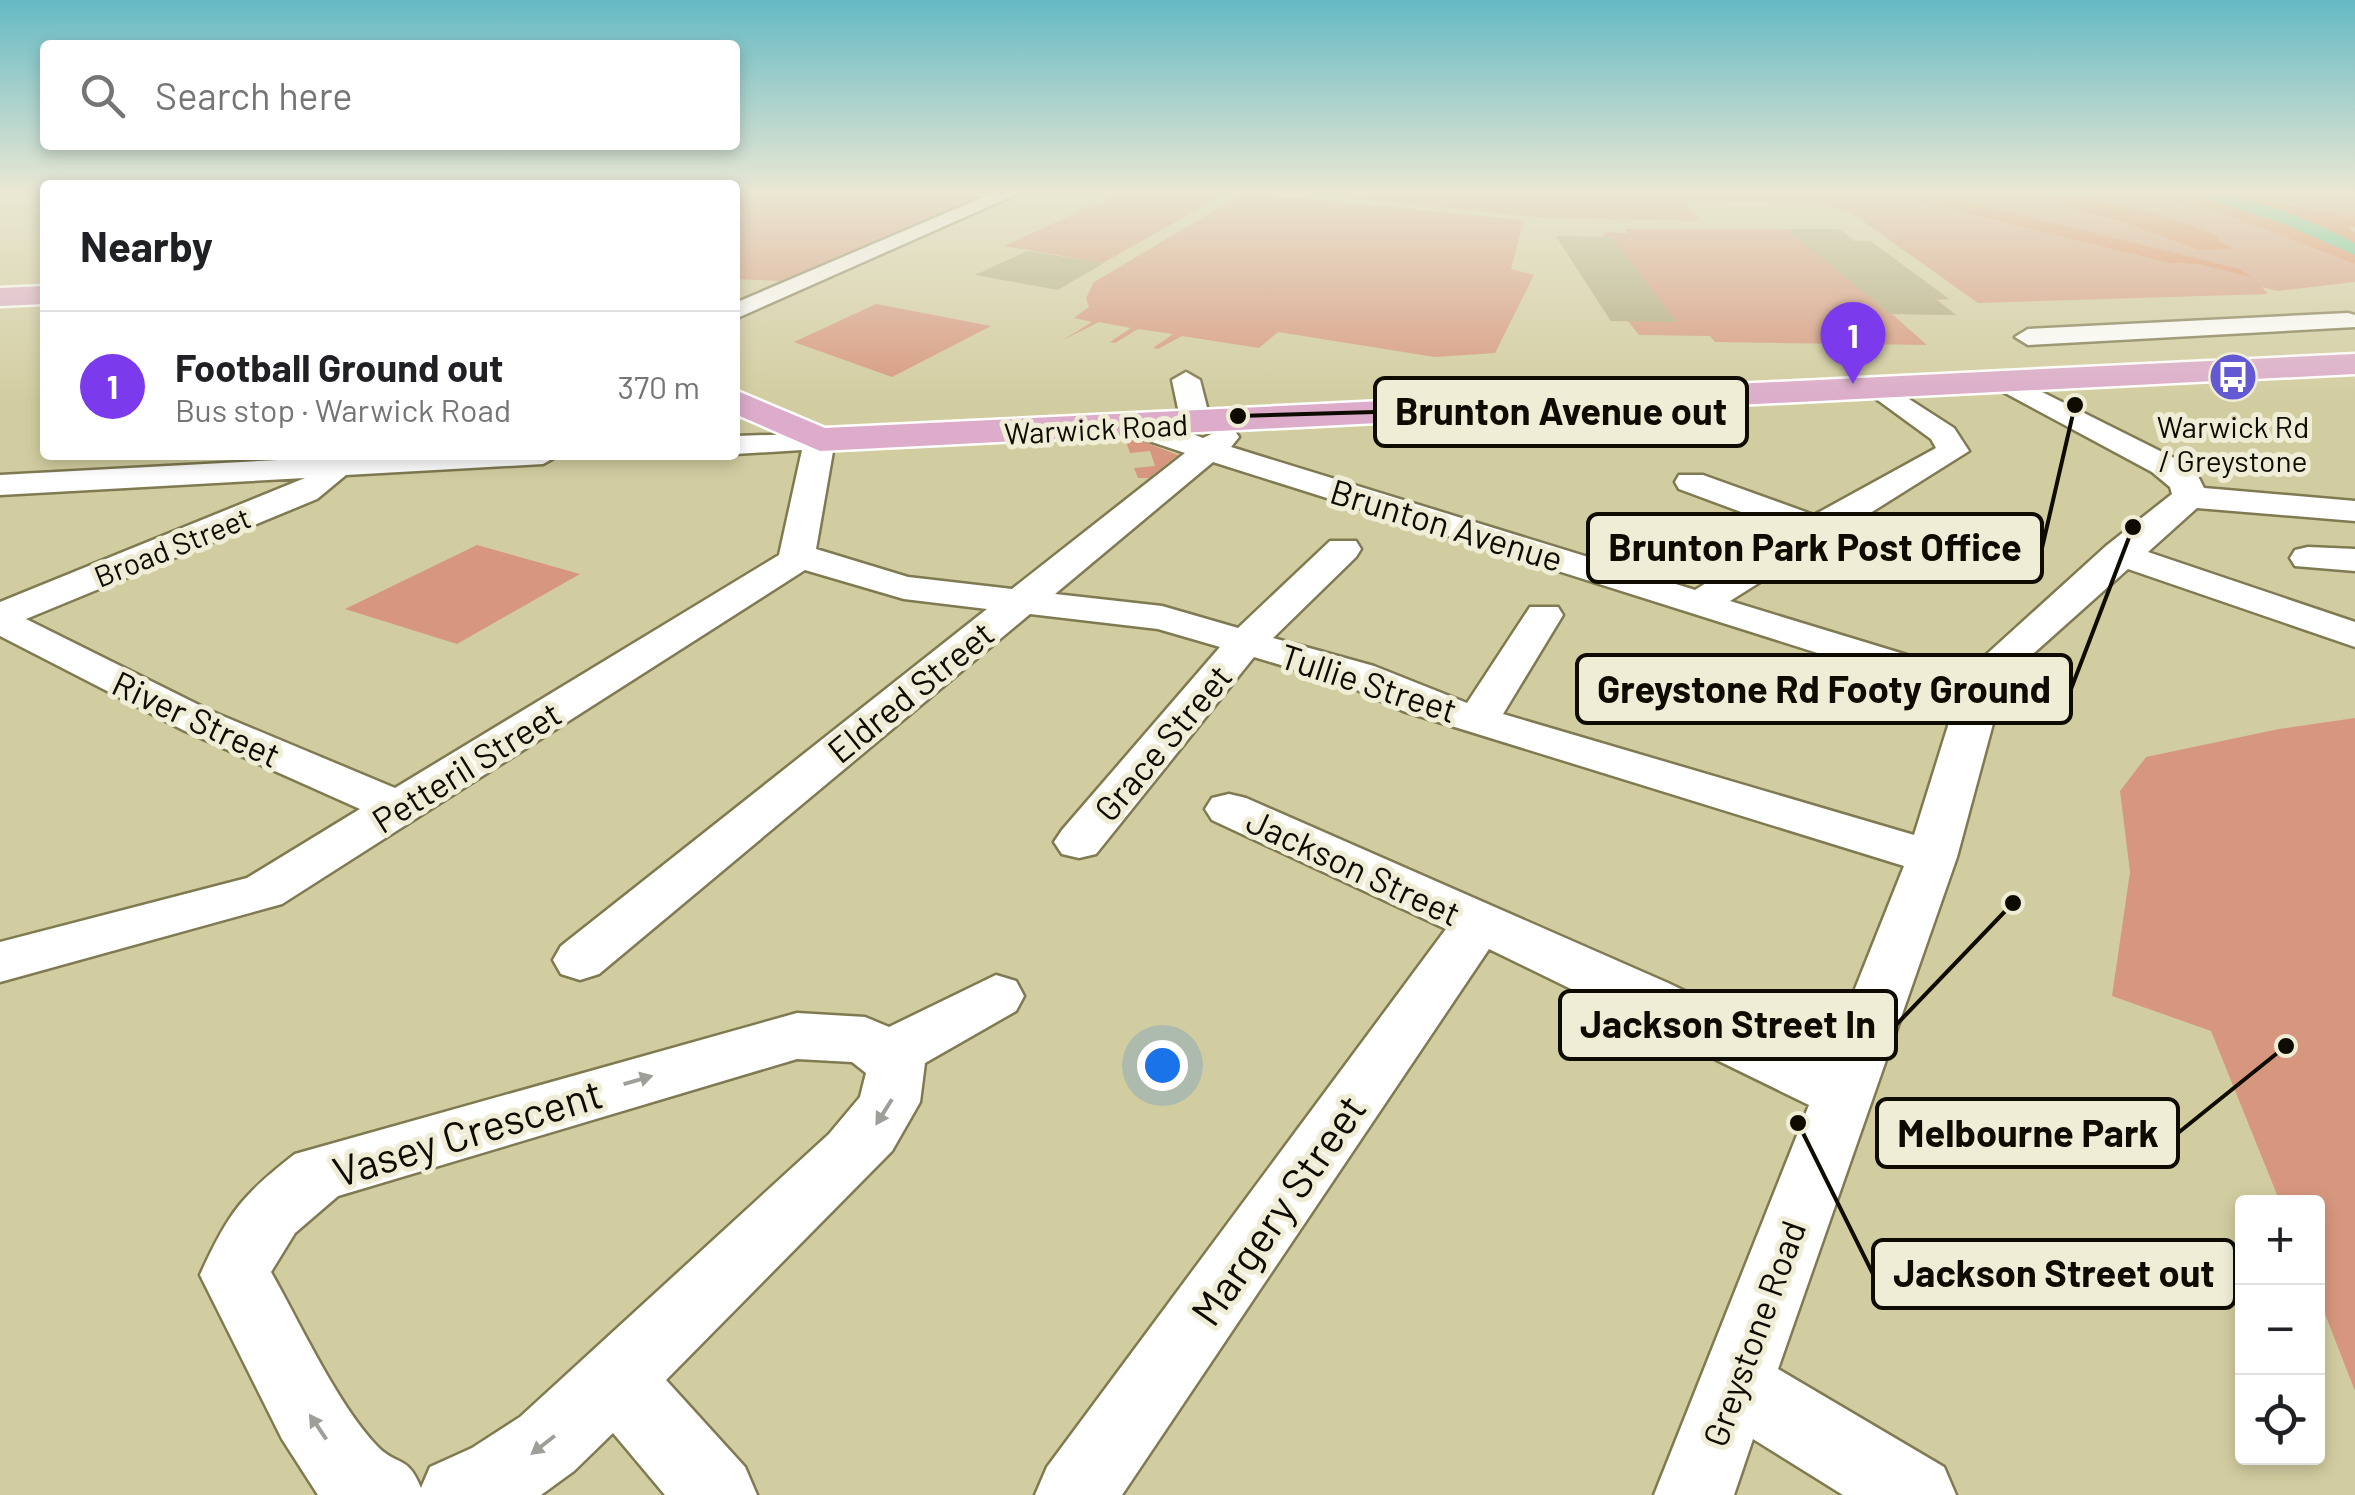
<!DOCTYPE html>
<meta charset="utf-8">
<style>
:root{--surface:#fff;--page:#f2f2f2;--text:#202124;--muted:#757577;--line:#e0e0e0;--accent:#7c3aed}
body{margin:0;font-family:Barlow,sans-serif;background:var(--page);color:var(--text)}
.controls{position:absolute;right:30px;bottom:30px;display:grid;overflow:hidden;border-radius:10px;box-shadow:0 5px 15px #0003}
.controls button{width:90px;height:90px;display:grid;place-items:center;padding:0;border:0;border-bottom:2px solid var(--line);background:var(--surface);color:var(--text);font:50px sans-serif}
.you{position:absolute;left:1162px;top:1065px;width:35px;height:35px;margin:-25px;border:8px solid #fff;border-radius:50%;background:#1a73e8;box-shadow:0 0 0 15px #1a73e833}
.badge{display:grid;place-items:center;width:65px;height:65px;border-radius:50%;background:var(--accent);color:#fff;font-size:32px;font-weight:700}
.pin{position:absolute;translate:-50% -82px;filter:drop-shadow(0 2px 5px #0008)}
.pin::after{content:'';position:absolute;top:52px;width:35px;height:30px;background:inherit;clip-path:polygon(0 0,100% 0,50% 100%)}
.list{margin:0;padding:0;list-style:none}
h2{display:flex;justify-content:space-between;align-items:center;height:130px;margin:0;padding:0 40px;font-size:42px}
h2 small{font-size:32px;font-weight:400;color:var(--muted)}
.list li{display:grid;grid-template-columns:65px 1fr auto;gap:30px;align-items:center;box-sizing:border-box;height:150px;padding:0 40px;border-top:2px solid var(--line)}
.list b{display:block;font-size:38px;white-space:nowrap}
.list p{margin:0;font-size:32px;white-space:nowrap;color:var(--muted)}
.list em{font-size:32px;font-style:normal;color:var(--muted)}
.icon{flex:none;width:55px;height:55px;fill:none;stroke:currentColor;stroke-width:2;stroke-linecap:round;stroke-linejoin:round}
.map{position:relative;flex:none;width:2355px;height:1495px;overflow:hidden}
.search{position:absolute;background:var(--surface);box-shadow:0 5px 15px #0003;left:40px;top:40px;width:700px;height:110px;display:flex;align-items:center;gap:25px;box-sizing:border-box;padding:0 35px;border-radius:10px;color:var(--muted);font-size:38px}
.panel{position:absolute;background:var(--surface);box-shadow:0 5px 15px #0003;left:40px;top:180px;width:700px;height:280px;border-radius:10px}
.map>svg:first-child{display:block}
.green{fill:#d7977e}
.forest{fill:#e07b52}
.water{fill:#42c38e}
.building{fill:#aea97d}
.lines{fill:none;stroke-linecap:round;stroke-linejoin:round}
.minor-casing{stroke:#7f7a51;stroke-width:5}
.major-casing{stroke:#fff;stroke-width:5}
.minor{fill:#fff;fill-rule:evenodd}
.major{fill:#dcacca;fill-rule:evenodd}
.oneway{fill:#9f9e99}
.labels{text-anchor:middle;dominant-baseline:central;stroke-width:10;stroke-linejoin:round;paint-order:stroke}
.far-poi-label{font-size:30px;fill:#0e0c01;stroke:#efedd6}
.far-street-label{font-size:30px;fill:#0e0c01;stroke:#efedd6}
.street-label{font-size:35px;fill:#0e0c01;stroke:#efedd6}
.near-street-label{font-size:42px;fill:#0e0c01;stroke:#efedd6}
.leader{fill:none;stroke:#0e0c01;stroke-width:4}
.callout-dot{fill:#0e0c01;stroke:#efedd6;stroke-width:4}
.callout{fill:#efedd6;stroke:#0e0c01;stroke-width:4}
.callout-label{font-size:38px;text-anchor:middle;font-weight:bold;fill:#0e0c01}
</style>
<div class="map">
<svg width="2355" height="1495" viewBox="0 0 2355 1495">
<rect width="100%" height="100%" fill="#d2cda0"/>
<g class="green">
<path d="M735,193H999L781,281L735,279Z"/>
<path d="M1120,193H1227L1103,263L1004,246Z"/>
<path d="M1244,193L1524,220L1511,269L1534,275L1495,353L1435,357L1278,332L1259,348L1182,336L1158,349L1153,348L1173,334L1138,329L1115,343L1110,342L1131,328L1099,322L1061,341L1092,322L1074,318L1089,307L1086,298L1094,282Z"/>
<path d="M1306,193H1883L2169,263L2191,264L1905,193H2190L2355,255V282L2277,291L2262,287L2268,294L1978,303L1853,214L1820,203L1692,201L1687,205L1701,221L1544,218Z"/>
<path d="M2223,193H2355V217Z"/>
<path d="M1625,229H1839L1854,241H1870L1949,299L1937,300L1956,315L1892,314L1927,345L1715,342L1710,336L1639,335L1628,321H1611L1556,236L1603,237L1605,232L1627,233Z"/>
<path d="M876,304L991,326L892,377L794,342Z"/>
<path d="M1134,438L1178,455L1149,478H1138L1134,468L1155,466L1150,451L1130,453L1125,439Z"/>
<path d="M477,545L580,574L457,644L345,609Z"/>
<path d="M2355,718V1391L2318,1296V1202H2280L2211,1031L2112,996L2130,872L2120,791L2146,757L2279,729Z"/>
</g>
<g class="forest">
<path d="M1883,193H1932L2240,269L2251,277L2198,264L2169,263Z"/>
<path d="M2005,193C2085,193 2144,206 2218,236V241L2235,249L2199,250L2121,221Z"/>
<path d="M2141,193H2223L2355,217V227L2349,228L2355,232V264L2225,214Z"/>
</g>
<path class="water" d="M2190,193C2248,193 2304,217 2355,243V255L2282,223Z"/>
<g class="building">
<path d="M1787,229H1839L1854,241H1870L1949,299H1935L1956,315L1890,314Z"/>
<path d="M1556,236L1611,237L1677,322L1611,321Z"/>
<path d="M1027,251L1104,263L1058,290L975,275Z"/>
</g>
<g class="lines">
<g class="minor-casing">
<g id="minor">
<path d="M993,193H1019L735,319V303Z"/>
<path d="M2348,313L2355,315V327L2028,345L2015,337L2028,329Z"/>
<path d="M1186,372L1200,380L1211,423L1207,429L1196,432L1181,423L1172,380Z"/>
<path d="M2004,373L2174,458L2198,476L2204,488L2355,501V521L2197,508L2148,552L2355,622V647L2128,569L2005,679L1957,857L1778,1369L1944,1467L1956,1495H1843L1753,1439L1734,1495H1654L1809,1105L1489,949L1122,1495H1035L1047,1467L1446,929L1212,820L1205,809L1212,798L1229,794L1246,798L1668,983L1827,1059L1904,866L1403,711L1344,684L1254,657L1096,854L1079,858L1062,854L1054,842L1062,830L1220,647L1158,629L1030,614L599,974L580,980L561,974L553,960L561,946L987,609L904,599L805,570L282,904L0,982V942L247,878L360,809L183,730L0,636V602L305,478L0,495V475L370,455H559L543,464L346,475L317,499L26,619L213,712L395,788L779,555L802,450L735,454V436L831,433L835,440L816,549L908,577L1012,589L1185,453L1140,438L1130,425L1145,416L1203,438L1224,428L1235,431L1239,437L1231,447L1695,590L1790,530L1679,489L1675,482L1679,475H1703L1814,515L1936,448L1931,439L1868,393L1864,387L1868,381L1878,379L1954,428L1969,451L1730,601L1966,673L2106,546L2172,494L2170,487L2152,472L1994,387L1990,381ZM1213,462L1957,697L1914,835L1503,714L1563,615L1558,607H1530L1467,703L1374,666L1273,638L1356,557L1361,549L1356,541H1330L1238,628L1162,606L1055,594Z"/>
<path d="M2308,547L2355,549V571L2295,566L2290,558L2295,550Z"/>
<path d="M996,975L1016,981L1024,996L1016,1011L925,1063L920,1102L892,1151L666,1380L745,1467L757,1495H665L613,1433L574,1471L541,1495H318L282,1439L200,1275C228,1213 242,1195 295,1154L797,1013L865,1017L889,1027ZM797,1059L852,1062L866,1073L860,1097L829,1134L520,1417L472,1448L430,1467L421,1488C407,1454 398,1467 378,1447C338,1406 300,1323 271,1272L295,1233L338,1196Z"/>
</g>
</g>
<g class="major-casing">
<g id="major">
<path d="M45,286V304L0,306V288Z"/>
<path d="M2355,354V374L820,451L735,414V390L825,428Z"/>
</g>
</g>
<use href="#minor" class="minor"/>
<use href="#major" class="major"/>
</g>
<defs><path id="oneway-solid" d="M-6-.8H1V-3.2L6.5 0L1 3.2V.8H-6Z" transform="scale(2.5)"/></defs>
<g class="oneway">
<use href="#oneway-solid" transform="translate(638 1080) rotate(-16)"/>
<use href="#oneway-solid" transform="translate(884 1112) rotate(122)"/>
<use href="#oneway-solid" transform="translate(318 1427) rotate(-124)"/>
<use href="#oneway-solid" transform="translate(543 1445) rotate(142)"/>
</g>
<linearGradient id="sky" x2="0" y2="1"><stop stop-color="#65bac4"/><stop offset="0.48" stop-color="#ebe8d4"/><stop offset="1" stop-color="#ebe8d4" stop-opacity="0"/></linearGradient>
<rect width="2355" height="402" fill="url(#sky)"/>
<defs>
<g id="bus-disc" transform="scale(2.5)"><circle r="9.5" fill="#635ad3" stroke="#efedd6"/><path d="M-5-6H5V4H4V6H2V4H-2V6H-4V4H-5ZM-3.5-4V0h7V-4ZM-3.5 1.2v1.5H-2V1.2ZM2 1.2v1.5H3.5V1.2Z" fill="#fff"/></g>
</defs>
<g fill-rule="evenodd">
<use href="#bus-disc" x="2233" y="377"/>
</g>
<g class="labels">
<g class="far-poi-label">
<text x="2233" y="426">Warwick Rd<tspan x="2233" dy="34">/ Greystone</tspan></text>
</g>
<g class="far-street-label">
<text transform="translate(1096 428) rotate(-3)">Warwick Road</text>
<text transform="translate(172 546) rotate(-22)">Broad Street</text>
</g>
<g class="street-label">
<text transform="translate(1447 524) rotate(17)">Brunton Avenue</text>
<text transform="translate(1369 682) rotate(18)">Tullie Street</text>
<text transform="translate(910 691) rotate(-39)">Eldred Street</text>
<text transform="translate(197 718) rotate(25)">River Street</text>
<text transform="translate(1162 742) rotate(-50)">Grace Street</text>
<text transform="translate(466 766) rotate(-32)">Petteril Street</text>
<text transform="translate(1354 866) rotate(25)">Jackson Street</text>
<text transform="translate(1753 1333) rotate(-70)">Greystone Road</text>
</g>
<g class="near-street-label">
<text transform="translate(467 1131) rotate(-17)">Vasey Crescent</text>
<text transform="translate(1277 1209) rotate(-55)">Margery Street</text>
</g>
</g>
<path class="leader" d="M1238 416L1375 412M2075 405L2042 548M2133 527L2071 689M2013 903L1896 1025M2286 1046L2178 1133M1798 1123L1873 1274"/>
<g class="callout-dot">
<circle cx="1238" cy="416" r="10"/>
<circle cx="2075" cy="405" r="10"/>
<circle cx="2133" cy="527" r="10"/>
<circle cx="2013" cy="903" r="10"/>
<circle cx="2286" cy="1046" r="10"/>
<circle cx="1798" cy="1123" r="10"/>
</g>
<g class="callout">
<rect x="1375" y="378" width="372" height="68" rx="10"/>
<rect x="1588" y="514" width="454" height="68" rx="10"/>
<rect x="1577" y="655" width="494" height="68" rx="10"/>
<rect x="1560" y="991" width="336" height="68" rx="10"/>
<rect x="1877" y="1099" width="301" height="68" rx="10"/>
<rect x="1873" y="1240" width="362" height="68" rx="10"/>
</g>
<g class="callout-label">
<text x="1561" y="425">Brunton Avenue out</text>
<text x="1815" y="561">Brunton Park Post Office</text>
<text x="1824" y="703">Greystone Rd Footy Ground</text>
<text x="1728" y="1038">Jackson Street In</text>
<text x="2028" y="1147">Melbourne Park</text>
<text x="2054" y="1287">Jackson Street out</text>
</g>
</svg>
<div class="controls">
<button>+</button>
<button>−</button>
<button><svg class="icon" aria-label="locate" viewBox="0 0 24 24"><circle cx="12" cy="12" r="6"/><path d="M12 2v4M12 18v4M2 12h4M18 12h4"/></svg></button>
</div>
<div class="you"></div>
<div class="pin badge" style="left:1853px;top:384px">1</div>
<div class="search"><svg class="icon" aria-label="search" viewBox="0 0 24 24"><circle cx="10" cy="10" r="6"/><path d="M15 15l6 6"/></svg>Search here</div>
<section class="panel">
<h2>Nearby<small></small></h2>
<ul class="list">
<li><span class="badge">1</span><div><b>Football Ground out</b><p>Bus stop · Warwick Road</p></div><em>370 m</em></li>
</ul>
</section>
</div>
